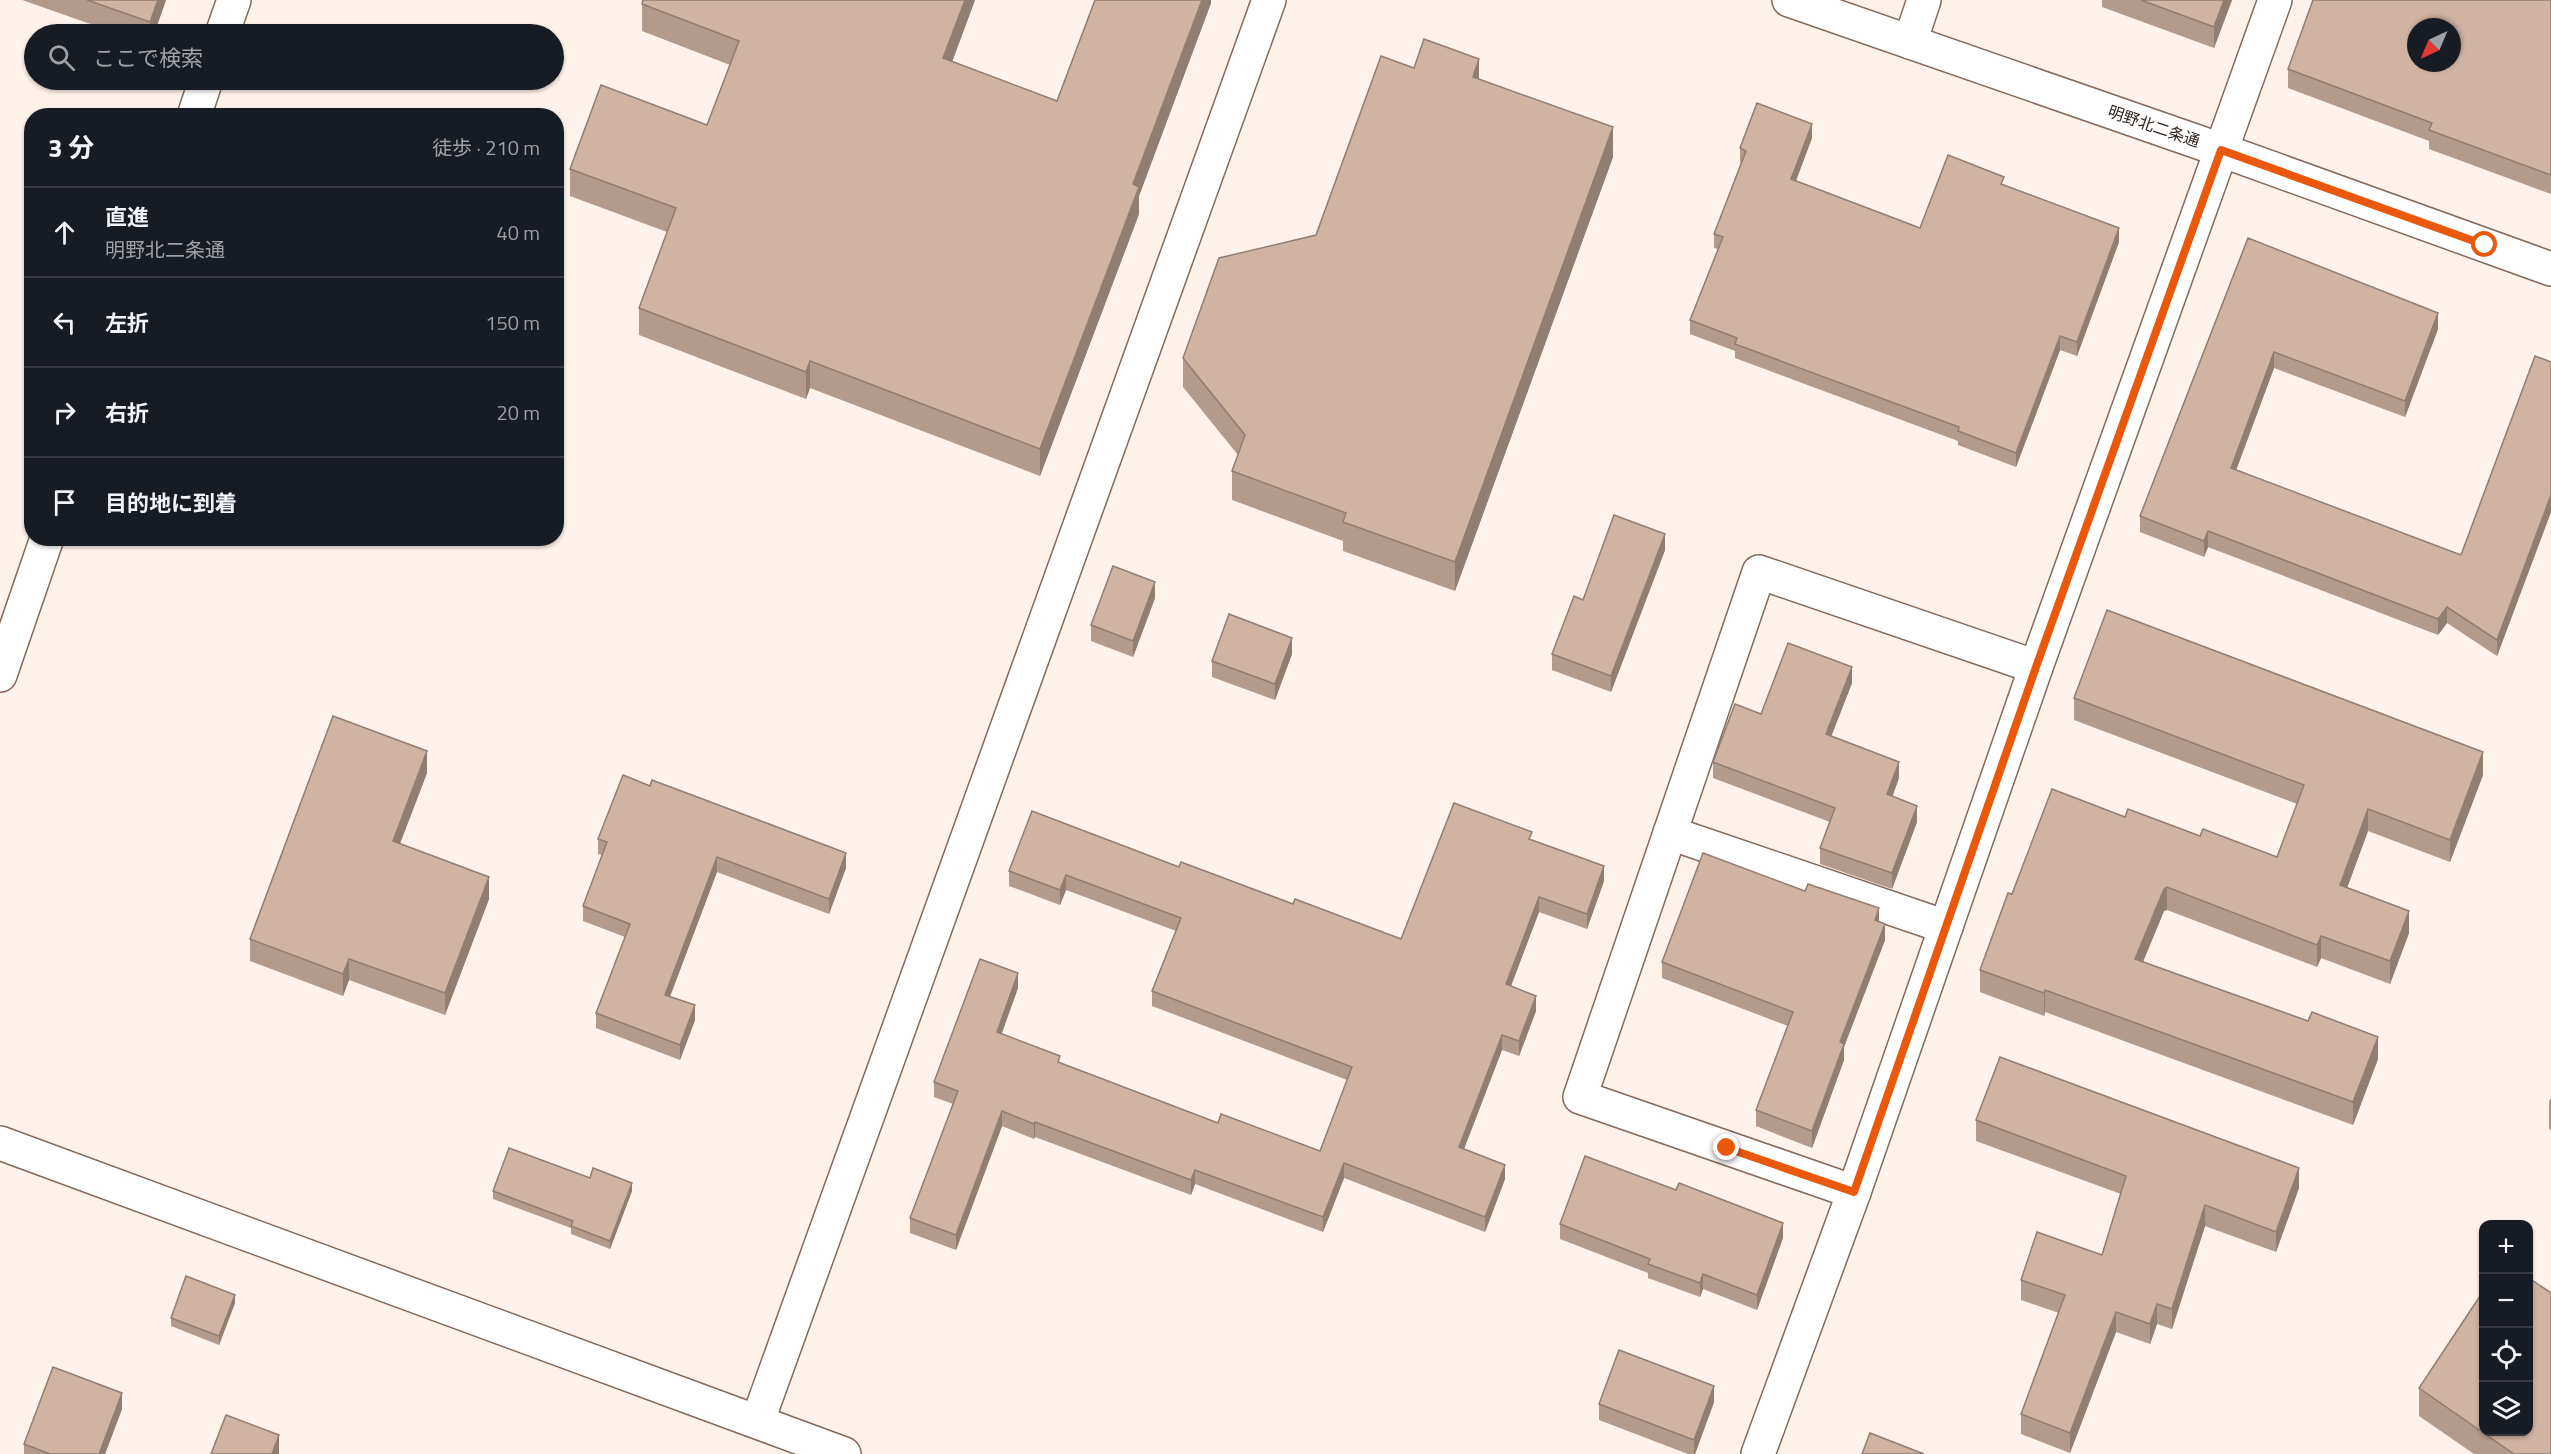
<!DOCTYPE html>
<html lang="ja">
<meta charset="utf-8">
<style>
:root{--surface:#171b24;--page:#242831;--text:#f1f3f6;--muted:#9ea1a6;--line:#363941}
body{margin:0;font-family:"Titillium Web","Noto Sans JP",sans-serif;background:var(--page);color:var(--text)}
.controls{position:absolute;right:18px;bottom:18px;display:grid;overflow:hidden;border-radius:12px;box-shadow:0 2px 4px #0004}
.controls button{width:54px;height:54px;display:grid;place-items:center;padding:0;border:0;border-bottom:2px solid var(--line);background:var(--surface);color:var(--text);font:30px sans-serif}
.compass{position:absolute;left:2407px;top:18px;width:54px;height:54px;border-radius:50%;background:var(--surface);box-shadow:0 2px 4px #0004;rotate:224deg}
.stop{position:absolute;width:18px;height:18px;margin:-14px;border:4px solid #ea580c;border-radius:50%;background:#fff}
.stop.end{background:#ea580c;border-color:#fff;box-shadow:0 2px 6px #0008}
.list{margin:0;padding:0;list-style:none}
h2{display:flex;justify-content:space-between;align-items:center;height:78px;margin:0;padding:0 24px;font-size:26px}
h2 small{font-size:20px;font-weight:400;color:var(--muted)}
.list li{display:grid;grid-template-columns:39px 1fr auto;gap:18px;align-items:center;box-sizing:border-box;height:90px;padding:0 24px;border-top:2px solid var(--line)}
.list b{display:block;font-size:22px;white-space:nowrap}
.list p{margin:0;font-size:20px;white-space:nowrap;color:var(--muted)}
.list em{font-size:20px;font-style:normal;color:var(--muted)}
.icon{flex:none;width:33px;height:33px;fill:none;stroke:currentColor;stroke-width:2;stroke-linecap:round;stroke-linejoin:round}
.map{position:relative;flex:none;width:2551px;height:1454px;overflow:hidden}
.search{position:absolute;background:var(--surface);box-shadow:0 2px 4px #0004;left:24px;top:24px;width:540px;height:66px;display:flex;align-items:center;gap:15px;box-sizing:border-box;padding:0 21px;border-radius:33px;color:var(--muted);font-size:22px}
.panel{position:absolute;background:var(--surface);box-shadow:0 2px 4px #0004;left:24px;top:108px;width:540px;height:438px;border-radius:24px}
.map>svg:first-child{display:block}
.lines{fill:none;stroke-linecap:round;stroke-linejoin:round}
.minor-casing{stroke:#85695a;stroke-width:36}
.minor{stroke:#fff;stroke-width:33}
.wall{fill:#b49a8b}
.shaded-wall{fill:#927d71}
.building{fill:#d1b3a2;stroke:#927d71;stroke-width:1.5;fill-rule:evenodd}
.route{stroke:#ea580c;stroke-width:8}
.labels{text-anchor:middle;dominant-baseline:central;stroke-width:5;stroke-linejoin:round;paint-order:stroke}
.street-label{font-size:16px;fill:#31251f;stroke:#fff}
</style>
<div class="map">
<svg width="2551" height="1454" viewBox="0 0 2551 1454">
<rect width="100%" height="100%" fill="#fff2eb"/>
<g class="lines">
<g class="minor-casing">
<g id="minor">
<path d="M1789,0L2221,150L2551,269"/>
<path d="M222,34L234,0"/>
<path d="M1910,42L1924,0"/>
<path d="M194,116L206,80"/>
<path d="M0,675L47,538"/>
<path d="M1670,833L1946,927"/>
<path d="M0,1143L844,1454"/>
<path d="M1854,1192L1580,1097L1759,572L2036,667"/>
<path d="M758,1420L1269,0"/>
<path d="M1758,1454L1854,1192L2036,667L2275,0"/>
</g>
</g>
<use href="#minor" class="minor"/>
</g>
<g class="wall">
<path d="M22,0H166L154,34H119Z"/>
<path d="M643,0H975L952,62L1057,101L1211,0V3L1139,196V214L1040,476L810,388L806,399L639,335V308L667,232L570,196V169L707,125L730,65L642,31V4Z"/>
<path d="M2102,0H2232L2214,48L2102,7Z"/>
<path d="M2551,0V194L2429,149V141L2288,88V69Z"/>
<path d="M1414,68L1479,79L1613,157L1455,591L1343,551V541L1232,500V471L1238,455L1183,387V358L1316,235Z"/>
<path d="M1812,138L1796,181L1920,228L2004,185L2119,242L2077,356L2060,350L2016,467L1958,445V441L1735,358V351L1690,334V320L1718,249L1714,248V234L1741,163L1740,162V148Z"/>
<path d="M2248,238L2438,329L2405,417L2274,368L2236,470L2461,555L2551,362V512L2497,656L2447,623L2438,635L2208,547L2204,557L2140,532V516Z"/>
<path d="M1665,550L1611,692L1552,670V654L1583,600Z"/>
<path d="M1155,598L1133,657L1091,641V625Z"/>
<path d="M1292,654L1275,700L1212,677V661Z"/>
<path d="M1852,683L1831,736L1899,778L1892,797L1917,822L1892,889L1820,864V848L1830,822L1713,778V762L1761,714Z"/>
<path d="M2074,698L2483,775L2450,862L2368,831L2347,888L2409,933L2390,984L2321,958L2317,967L2167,910L2164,911L2143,962L2378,1059L2353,1125L2045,1012L2044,1016L1980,992V970L2012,894L2125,817L2277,857L2297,804L2074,720Z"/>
<path d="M427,773L400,843L489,899L445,1015L349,980L343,996L250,961V939Z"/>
<path d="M598,839L846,868L829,914L717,872L670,996L695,1020L680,1060L596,1028V1013L625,937L583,921V906L602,855L598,854Z"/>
<path d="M1532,840L1604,881L1587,929L1539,912L1511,986L1536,1011L1519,1056L1502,1050L1464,1149L1505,1179L1485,1232L1344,1178L1323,1232L1195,1184L1191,1195L1035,1137L1034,1139L1002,1126L956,1250L910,1233V1218L953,1104L934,1097V1082L1018,988L1001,1034L1060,1063L1218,1123L1320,1151L1347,1080L1152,1006V991L1176,931L1066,890L1060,905L1009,886V871L1179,867L1401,939Z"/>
<path d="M1879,922L1885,940L1844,1047V1060L1812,1148L1756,1126V1110L1788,1026L1662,978V962Z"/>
<path d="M2551,1098V1130L2549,1129V1101Z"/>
<path d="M1976,1120L2299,1188L2276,1252L2205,1226L2172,1329L2157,1324L2150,1344L2116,1332L2070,1453L2021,1434V1414L2059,1313L2021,1300V1280L2102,1255L2121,1194L1976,1141Z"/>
<path d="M590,1178L632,1191L610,1249L571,1234V1228L493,1199V1191Z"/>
<path d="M1560,1224L1783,1238L1757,1310L1703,1289L1700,1297L1648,1278V1273L1560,1239Z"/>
<path d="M235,1303L219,1345L171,1326V1318Z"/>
<path d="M2419,1388L2551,1454H2474L2419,1416Z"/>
<path d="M1714,1402L1695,1454H1688L1599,1420V1404Z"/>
<path d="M122,1409L105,1454H24V1444Z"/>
</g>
<g class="shaded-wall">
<path d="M158,0H166L154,34H150V22Z"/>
<path d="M965,0H975L943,86V58Z"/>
<path d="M1202,0H1211V3L1139,196V214L1040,476V449L1133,184Z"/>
<path d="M2224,0H2232L2214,48V27Z"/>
<path d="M1479,59V88L1473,77Z"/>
<path d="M1812,124V138L1791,193V179Z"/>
<path d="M1613,127V157L1455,591V562Z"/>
<path d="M2119,228V242L2077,356V342Z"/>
<path d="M2438,313V329L2405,417V401Z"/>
<path d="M2060,336V350L2016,467V453Z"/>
<path d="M2274,352V368L2231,484V468Z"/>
<path d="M810,361V388L806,399V372Z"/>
<path d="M2551,495V512L2497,656V640Z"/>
<path d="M2208,531V547L2204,557V541Z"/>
<path d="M1665,534V550L1611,692V676Z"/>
<path d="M1155,582V598L1133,657V641Z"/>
<path d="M2447,607V623L2438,635V619Z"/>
<path d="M1292,638V654L1275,700V684Z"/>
<path d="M1852,667V683L1826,750V734Z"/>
<path d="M427,751V773L393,862V841Z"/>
<path d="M2483,752V775L2450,862V840Z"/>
<path d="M1899,762V778L1887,811V794Z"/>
<path d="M1917,806V822L1892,889V873Z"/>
<path d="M2368,809V831L2340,907V885Z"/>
<path d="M846,853V868L829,914V899Z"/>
<path d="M717,857V872L665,1010V995Z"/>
<path d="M1604,866V881L1587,929V914Z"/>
<path d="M1066,875V890L1060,905V890Z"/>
<path d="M489,877V899L445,1015V993Z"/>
<path d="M2167,887V910L2164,911L2135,981V959L2164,889Z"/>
<path d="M1539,897V912L1506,999V984Z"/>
<path d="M1879,908V924L1875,920Z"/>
<path d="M2409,911V933L2390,984V961Z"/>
<path d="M1885,924V940L1844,1047V1060L1812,1148V1131L1840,1042Z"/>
<path d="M2321,936V958L2317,967V945Z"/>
<path d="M349,959V980L343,996V974Z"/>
<path d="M1018,973V988L997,1047V1032Z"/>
<path d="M2045,990V1012L2044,1016V993Z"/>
<path d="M1536,996V1011L1519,1056V1041Z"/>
<path d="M695,1005V1020L680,1060V1045Z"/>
<path d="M1502,1035V1050L1459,1162V1147Z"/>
<path d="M2378,1037V1059L2353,1125V1102Z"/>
<path d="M1002,1111V1126L956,1250V1235Z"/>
<path d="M1035,1122V1137L1034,1139V1124Z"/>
<path d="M1344,1163V1178L1323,1232V1217Z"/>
<path d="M1505,1165V1179L1485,1232V1217Z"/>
<path d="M2299,1168V1188L2276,1252V1232Z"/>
<path d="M1195,1170V1184L1191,1195V1180Z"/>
<path d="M632,1183V1191L610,1249V1241Z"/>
<path d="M2205,1205V1226L2172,1329V1309Z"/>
<path d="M1783,1223V1238L1757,1310V1295Z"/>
<path d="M1703,1274V1289L1700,1297V1283Z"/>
<path d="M235,1295V1303L219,1345V1336Z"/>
<path d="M2157,1304V1324L2150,1344V1324Z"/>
<path d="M2116,1312V1332L2070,1453V1433Z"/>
<path d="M1714,1386V1402L1695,1454H1694V1440Z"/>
<path d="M122,1393V1409L105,1454H99Z"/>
<path d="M279,1435V1454H272Z"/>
</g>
<g class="building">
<path d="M87,0H158L150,22Z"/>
<path d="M643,0H965L943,58L1057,101L1095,0H1202L1133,184L1139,187L1040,449L810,361L806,372L639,308L676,208L570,169L601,85L707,125L739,41L642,4Z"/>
<path d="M2141,0H2224L2214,27Z"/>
<path d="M2313,0H2551V175L2429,130L2432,123L2288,69ZM2416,27H2452V63H2416Z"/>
<path d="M1424,39L1479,59L1473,77L1613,127L1455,562L1343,522L1346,513L1232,471L1245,435L1183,358L1219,258L1316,235L1381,56L1414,68Z"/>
<path d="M1757,103L1812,124L1791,179L1920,228L1948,155L2004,177L2001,184L2119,228L2077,342L2060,336L2016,453L1958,431L1959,427L1735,344L1737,338L1690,320L1723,237L1714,234L1746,151L1740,148Z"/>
<path d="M2248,238L2438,313L2405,401L2274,352L2231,468L2461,555L2535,356L2551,362V495L2497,640L2447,607L2438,619L2208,531L2204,541L2140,516Z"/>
<path d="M1614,515L1665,534L1611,676L1552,654L1574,596L1583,600Z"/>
<path d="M1113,566L1155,582L1133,641L1091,625Z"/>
<path d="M2107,610L2483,752L2450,840L2368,809L2340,885L2409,911L2390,961L2321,936L2317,945L2167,887L2164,889L2135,959L2308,1021L2312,1012L2378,1037L2353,1102L2045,990L2044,993L1980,970L2008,893L2012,894L2052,789L2125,817L2128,809L2200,836L2203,829L2277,857L2304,785L2074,698Z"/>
<path d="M1229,614L1292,638L1275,684L1212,661Z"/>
<path d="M1788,643L1852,667L1826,734L1899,762L1887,794L1917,806L1892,873L1820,848L1835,808L1713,762L1735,704L1761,714Z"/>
<path d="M333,716L427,751L393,841L489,877L445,993L349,959L343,974L250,939Z"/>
<path d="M623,775L650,786L652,780L846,853L829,899L717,857L665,995L695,1005L680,1045L596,1013L630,924L583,906L607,842L598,839Z"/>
<path d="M1454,803L1532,832L1529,839L1604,866L1587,914L1539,897L1506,984L1536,996L1519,1041L1502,1035L1459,1147L1505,1165L1485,1217L1344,1163L1323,1217L1195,1170L1191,1180L1035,1122L1034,1124L1002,1111L956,1235L910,1218L958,1091L934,1082L980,959L1018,973L997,1032L1060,1056L1058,1062L1218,1123L1221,1114L1320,1151L1352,1067L1152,991L1181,918L1066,875L1060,890L1009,871L1032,811L1179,867L1181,862L1293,904L1295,899L1401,939Z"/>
<path d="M1703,853L1805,891L1808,884L1879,908L1875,920L1885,924L1840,1042L1844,1044L1812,1131L1756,1110L1793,1012L1662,962Z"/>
<path d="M2000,1057L2299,1168L2276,1232L2205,1205L2172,1309L2157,1304L2150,1324L2116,1312L2070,1433L2021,1414L2065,1295L2021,1280L2037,1232L2102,1255L2126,1176L1976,1120Z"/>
<path d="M509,1148L590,1178L593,1168L632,1183L610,1241L571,1226L573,1221L493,1191Z"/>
<path d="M1585,1156L1676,1190L1679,1183L1783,1223L1757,1295L1703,1274L1700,1283L1648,1264L1650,1259L1560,1224Z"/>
<path d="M186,1276L235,1295L219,1336L171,1318Z"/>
<path d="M2529,1278L2551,1293V1454H2514L2419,1388L2484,1290V1431H2529Z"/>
<path d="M1619,1350L1714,1386L1694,1440L1599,1404Z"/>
<path d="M53,1367L122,1393L99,1454H50L24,1444Z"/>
<path d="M226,1415L279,1435L272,1454H211Z"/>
<path d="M1870,1433L1924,1454H1862Z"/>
</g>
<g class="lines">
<path class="route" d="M1727,1148L1854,1192L2036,667L2221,150L2485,245"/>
</g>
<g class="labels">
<g class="street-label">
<text transform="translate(2154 126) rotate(19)">明野北二条通</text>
</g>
</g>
</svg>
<div class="controls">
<button>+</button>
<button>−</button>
<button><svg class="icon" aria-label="locate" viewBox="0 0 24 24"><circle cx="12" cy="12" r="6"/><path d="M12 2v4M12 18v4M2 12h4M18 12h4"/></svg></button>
<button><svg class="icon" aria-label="layers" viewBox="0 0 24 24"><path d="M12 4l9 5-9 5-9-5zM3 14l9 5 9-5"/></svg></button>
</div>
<svg class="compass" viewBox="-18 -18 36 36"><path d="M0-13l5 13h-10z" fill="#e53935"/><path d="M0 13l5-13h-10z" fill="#9ea1a6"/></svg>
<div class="stop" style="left:2485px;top:245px"></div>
<div class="stop end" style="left:1727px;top:1148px"></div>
<div class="search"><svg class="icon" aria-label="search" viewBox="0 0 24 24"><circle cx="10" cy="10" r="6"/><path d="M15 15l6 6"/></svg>ここで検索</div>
<section class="panel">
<h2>3 分<small>徒歩 · 210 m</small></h2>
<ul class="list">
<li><svg class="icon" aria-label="ahead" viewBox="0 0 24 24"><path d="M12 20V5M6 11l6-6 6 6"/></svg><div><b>直進</b><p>明野北二条通</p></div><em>40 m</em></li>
<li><svg class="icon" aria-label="left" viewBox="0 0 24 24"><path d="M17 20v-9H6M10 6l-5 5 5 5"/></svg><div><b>左折</b></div><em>150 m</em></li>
<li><svg class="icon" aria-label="right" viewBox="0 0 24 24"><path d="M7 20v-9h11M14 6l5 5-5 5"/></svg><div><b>右折</b></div><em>20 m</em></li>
<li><svg class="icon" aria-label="arrive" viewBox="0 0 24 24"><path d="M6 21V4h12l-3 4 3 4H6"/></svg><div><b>目的地に到着</b></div></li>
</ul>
</section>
</div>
